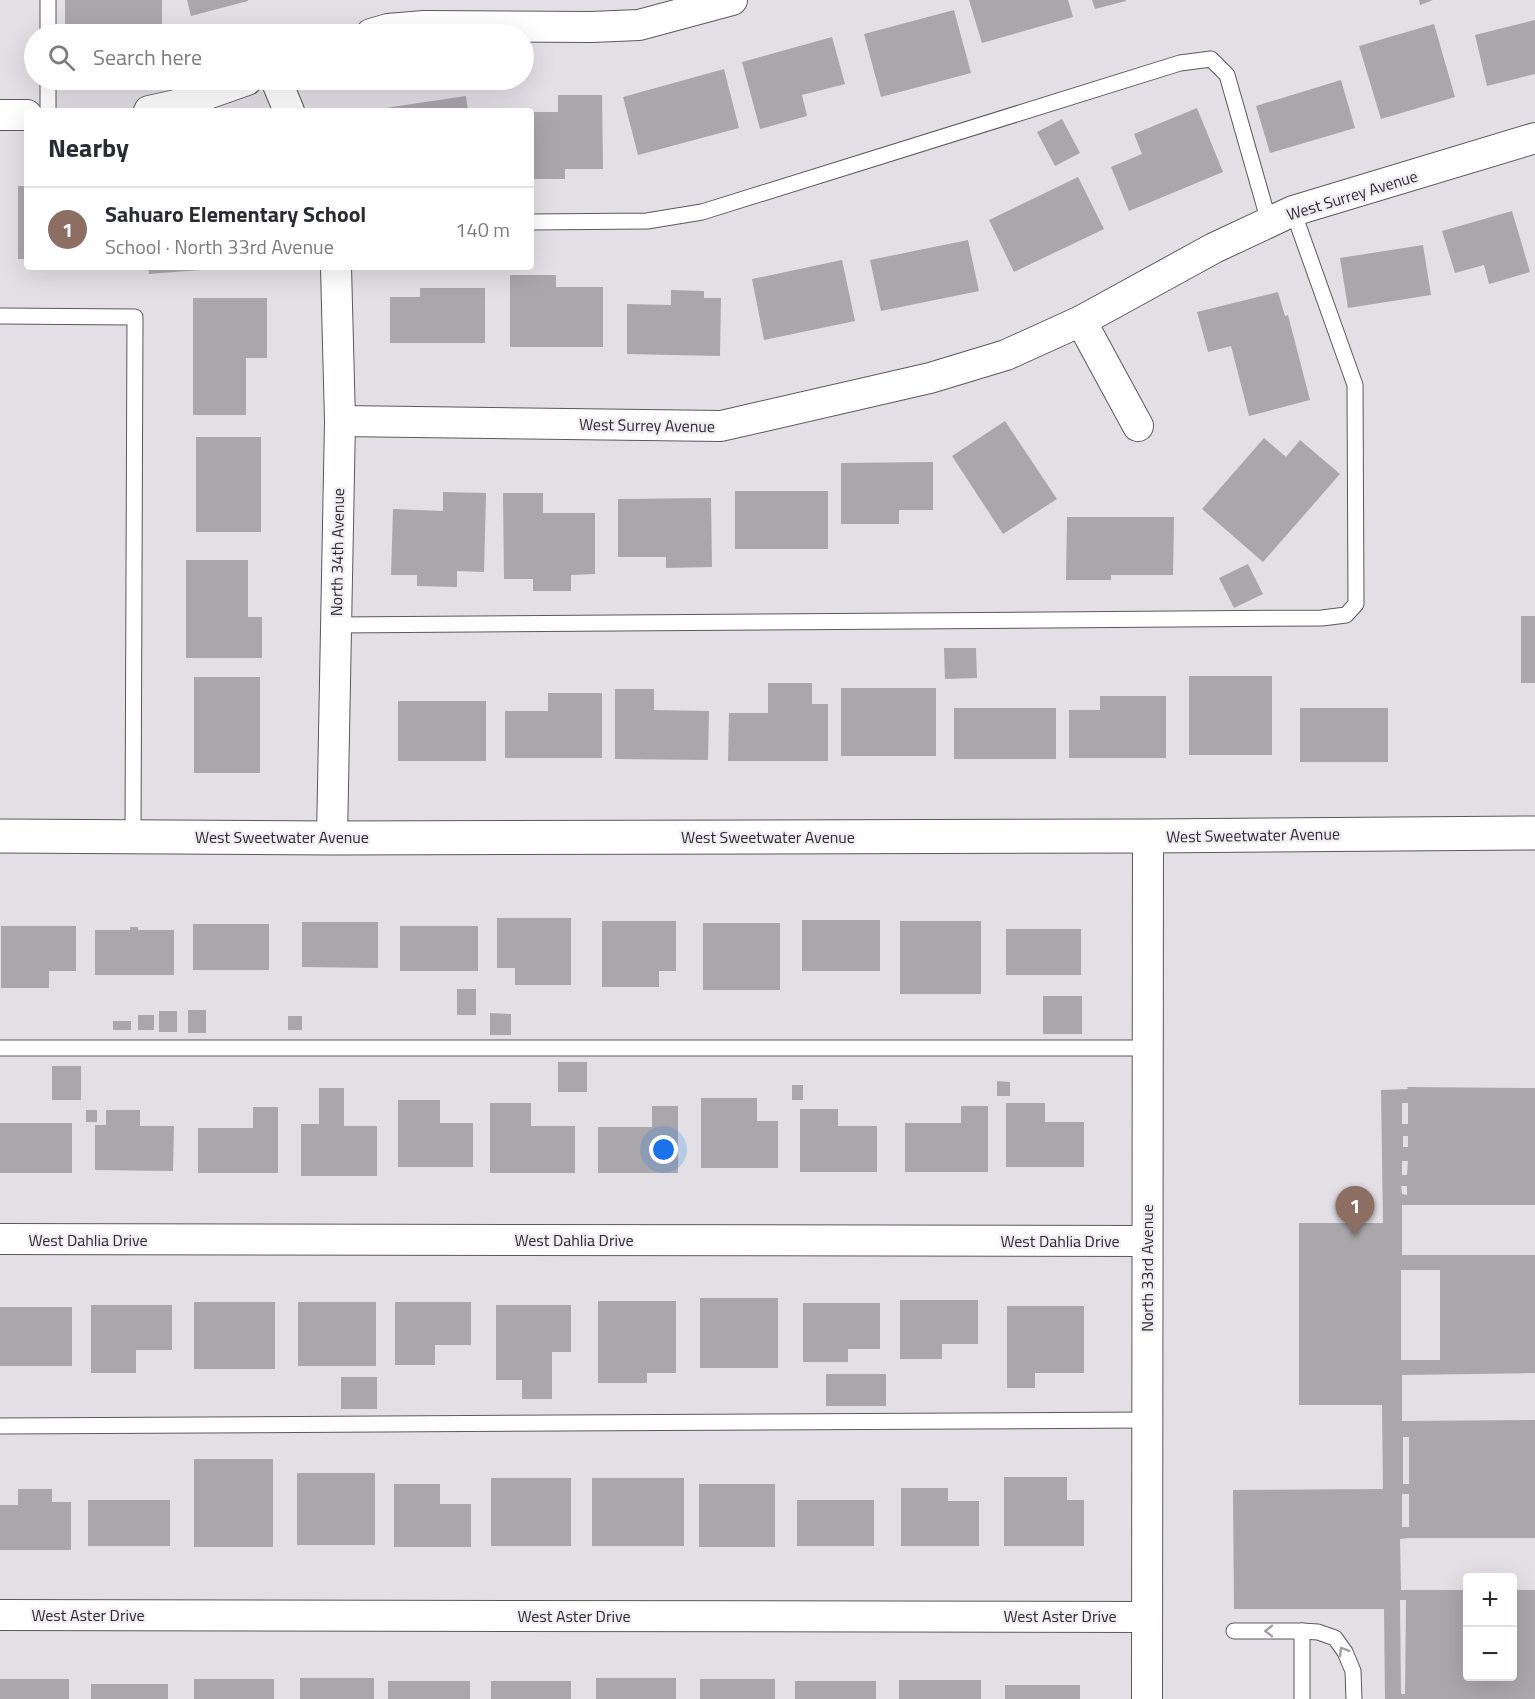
<!DOCTYPE html>
<meta charset="utf-8">
<style>
:root{--surface:#fff;--page:#f2f2f3;--text:#2b2b33;--muted:#7c7c81;--line:#e1e1e2;--accent:#7c3aed}
body{margin:0;font-family:"Titillium Web",sans-serif;background:var(--page);color:var(--text)}
.controls{position:absolute;right:18px;bottom:18px;display:grid;overflow:hidden;border-radius:6px;box-shadow:0 6px 24px #0002}
.controls button{width:54px;height:54px;display:grid;place-items:center;padding:0;border:0;border-bottom:2px solid var(--line);background:var(--surface);color:var(--text);font:30px sans-serif}
.you{position:absolute;left:664px;top:1150px;width:21px;height:21px;margin:-15px;border:4px solid #fff;border-radius:50%;background:#1a73e8;box-shadow:0 0 0 9px #1a73e833}
.badge{display:grid;place-items:center;width:39px;height:39px;border-radius:50%;background:var(--accent);color:#fff;font-size:20px;font-weight:700}
.pin{position:absolute;translate:-50% -50px;filter:drop-shadow(0 2px 3px #0008)}
.pin::after{content:'';position:absolute;top:32px;width:21px;height:18px;background:inherit;clip-path:polygon(0 0,100% 0,50% 100%)}
.list{margin:0;padding:0;list-style:none}
h2{display:flex;justify-content:space-between;align-items:center;height:78px;margin:0;padding:0 24px;font-size:26px}
h2 small{font-size:20px;font-weight:400;color:var(--muted)}
.list li{display:grid;grid-template-columns:39px 1fr auto;gap:18px;align-items:center;box-sizing:border-box;height:84px;padding:0 24px;border-top:2px solid var(--line)}
.list b{display:block;font-size:22px;white-space:nowrap}
.list p{margin:0;font-size:20px;white-space:nowrap;color:var(--muted)}
.list em{font-size:20px;font-style:normal;color:var(--muted)}
.icon{flex:none;width:33px;height:33px;fill:none;stroke:currentColor;stroke-width:2;stroke-linecap:round;stroke-linejoin:round}
.map{position:relative;flex:none;width:1535px;height:1699px;overflow:hidden}
.search{position:absolute;background:var(--surface);box-shadow:0 6px 24px #0002;left:24px;top:24px;width:510px;height:66px;display:flex;align-items:center;gap:15px;box-sizing:border-box;padding:0 21px;border-radius:33px;color:var(--muted);font-size:22px}
.panel{position:absolute;background:var(--surface);box-shadow:0 6px 24px #0002;left:24px;top:108px;width:510px;height:162px;border-radius:6px}
.map>svg:first-child{display:block}
.building{fill:#a9a7ab;fill-rule:evenodd}
.lines{fill:none;stroke-linecap:round;stroke-linejoin:round}
.service-casing{stroke:#5b595d;stroke-width:17}
.minor-casing{stroke:#5b595d;stroke-width:32}
.tertiary-casing{stroke:#5b595d;stroke-width:35}
.service{stroke:#fff;stroke-width:15}
.minor{stroke:#fff;stroke-width:30}
.tertiary{stroke:#fff;stroke-width:33}
.oneway{stroke:#a0a0a1}
.labels{text-anchor:middle;dominant-baseline:central;stroke-width:4.5;stroke-linejoin:round;paint-order:stroke}
.street-label{font-size:16px;fill:#2d2c2e;stroke:#efedf1}
</style>
<div class="map">
<svg width="1535" height="1699" viewBox="0 0 1535 1699">
<rect width="100%" height="100%" fill="#e2e0e4"/>
<g class="building">
<rect x="65" y="0" width="97" height="34"/>
<path d="M187,0H248V1L191,16Z"/>
<path d="M969,0H1068L1073,17L982,43Z"/>
<path d="M1092,0H1126V1L1095,9Z"/>
<path d="M1419,0H1433L1420,5Z"/>
<path d="M954,10L971,73L881,97L864,34Z"/>
<path d="M1535,20V74L1487,86L1475,35Z"/>
<path d="M1434,24L1455,97L1381,119L1359,46Z"/>
<path d="M832,37L845,84L802,95L807,116L760,129L742,62Z"/>
<path d="M724,69L739,128L638,155L623,97Z"/>
<path d="M1341,80L1355,128L1270,153L1256,106Z"/>
<path d="M558,95H602L603,169H565V179H531V112H558Z"/>
<path d="M466,96L468,111H371V110Z"/>
<path d="M1197,108L1223,172L1129,211L1111,167L1142,154L1134,134Z"/>
<path d="M1062,119L1080,153L1055,166L1037,132Z"/>
<path d="M1078,177L1104,229L1014,272L989,220Z"/>
<rect x="18" y="186" width="9" height="73"/>
<path d="M1512,211L1530,272L1489,284L1484,265L1455,273L1442,231Z"/>
<path d="M968,240L979,291L881,311L870,260Z"/>
<path d="M1423,245L1431,295L1348,308L1340,258Z"/>
<path d="M842,260L855,321L764,340L752,279Z"/>
<path d="M148,267H200V270L149,274Z"/>
<path d="M510,275H556V287H603V347H510Z"/>
<path d="M420,288H485V343H390V297H420Z"/>
<path d="M671,290L704,291V298H721L720,356L627,354V304L671,305Z"/>
<path d="M1278,292L1285,316L1288,315L1310,400L1249,416L1231,346L1208,352L1197,312Z"/>
<path d="M193,298H267V358H246V415H193Z"/>
<path d="M1005,421L1057,499L1003,534L952,456Z"/>
<rect x="196" y="437" width="65" height="95"/>
<path d="M1264,438L1286,457L1300,440L1340,474L1263,562L1202,509Z"/>
<path d="M933,462V510H899V524H841V463Z"/>
<rect x="735" y="491" width="93" height="58"/>
<path d="M443,492L486,493L484,572L457,571V587L417,586V575H391L393,509L443,511Z"/>
<path d="M503,493H543V513H595V574L571,575V591H533V579H504Z"/>
<path d="M711,498L712,567L666,568V557H618V499Z"/>
<path d="M1067,517H1174L1173,575H1111V580H1066Z"/>
<path d="M186,560H248V617H262V658H186Z"/>
<path d="M1248,564L1263,594L1234,608L1219,578Z"/>
<rect x="1521" y="616" width="14" height="67"/>
<path d="M944,648H976L977,678L945,679Z"/>
<rect x="1189" y="676" width="83" height="79"/>
<rect x="194" y="677" width="66" height="96"/>
<path d="M768,683H812V704H828V761H728L729,713H768Z"/>
<rect x="841" y="688" width="95" height="68"/>
<path d="M615,689H654V710L709,711L708,760L615,759Z"/>
<path d="M548,693H602V758H505V711H548Z"/>
<path d="M1100,696H1166V758H1069V710H1100Z"/>
<rect x="398" y="701" width="88" height="60"/>
<rect x="954" y="708" width="102" height="51"/>
<rect x="1300" y="708" width="88" height="54"/>
<path d="M497,918H571V985H515V968H497Z"/>
<rect x="802" y="920" width="78" height="51"/>
<path d="M602,921H676V971H659V987H602Z"/>
<rect x="900" y="921" width="81" height="73"/>
<path d="M302,922H378V968L302,967Z"/>
<rect x="703" y="923" width="77" height="67"/>
<rect x="193" y="924" width="76" height="46"/>
<path d="M1,926H76V971H49V988H1Z"/>
<rect x="400" y="926" width="78" height="45"/>
<path d="M130,927H138V930H174V975H95V930H130Z"/>
<rect x="1006" y="929" width="75" height="46"/>
<rect x="457" y="989" width="19" height="26"/>
<rect x="1043" y="996" width="39" height="38"/>
<rect x="188" y="1010" width="18" height="23"/>
<rect x="159" y="1011" width="18" height="21"/>
<path d="M490,1013L511,1014V1035H490Z"/>
<rect x="138" y="1015" width="16" height="15"/>
<rect x="288" y="1016" width="14" height="14"/>
<rect x="113" y="1021" width="18" height="9"/>
<rect x="558" y="1062" width="29" height="30"/>
<rect x="52" y="1066" width="29" height="34"/>
<path d="M997,1081L1010,1082V1096H997Z"/>
<rect x="792" y="1085" width="11" height="15"/>
<path d="M1407,1087L1535,1088V1205H1402V1255H1535V1373L1402,1375V1421L1535,1420V1538H1409L1400,1539L1401,1590H1468V1676H1512V1590H1535V1699H1385L1384,1609H1234L1233,1490L1383,1489L1382,1405H1299V1223H1383L1381,1090L1408,1089ZM1402,1103H1408V1124H1402ZM1403,1136H1408V1147H1403ZM1402,1161H1408L1407,1175H1402ZM1401,1186H1407V1195L1402,1194ZM1401,1270H1440V1360H1401ZM1403,1437H1409V1484H1403ZM1402,1494H1409V1527H1402ZM1400,1600H1406L1405,1694H1401Z"/>
<path d="M319,1088H344V1126H377V1176H301V1124H319Z"/>
<path d="M701,1098H757V1121H778V1168H701Z"/>
<path d="M398,1100H440V1123H473V1167H398Z"/>
<path d="M490,1103H531V1126H575V1173H490Z"/>
<path d="M1006,1103H1045V1122H1084V1167H1006Z"/>
<path d="M652,1106H678V1173H598V1127H652Z"/>
<path d="M961,1106H988V1172H905V1123H961Z"/>
<path d="M253,1107H278V1173H198V1128H253Z"/>
<path d="M800,1109H838V1126H877V1172H800Z"/>
<rect x="86" y="1110" width="11" height="12"/>
<path d="M106,1110H140V1126H174L173,1171L95,1170V1125H106Z"/>
<rect x="0" y="1123" width="72" height="50"/>
<rect x="700" y="1298" width="78" height="70"/>
<path d="M900,1300H978V1344H942V1359H900Z"/>
<path d="M598,1301H676V1373H647V1383H598Z"/>
<rect x="194" y="1302" width="81" height="67"/>
<rect x="298" y="1302" width="78" height="64"/>
<path d="M395,1302H471V1345H435V1365H395Z"/>
<path d="M803,1303H880V1349H848V1362H803Z"/>
<path d="M91,1305H172V1350H136V1373H91Z"/>
<path d="M496,1305H571V1352H552V1399H522V1380H496Z"/>
<path d="M1007,1306H1084V1373H1035V1388H1007Z"/>
<rect x="0" y="1307" width="72" height="59"/>
<rect x="826" y="1374" width="60" height="32"/>
<rect x="341" y="1377" width="36" height="32"/>
<rect x="194" y="1459" width="79" height="88"/>
<rect x="297" y="1473" width="78" height="72"/>
<path d="M1004,1477H1067V1500H1084V1546H1004Z"/>
<rect x="491" y="1478" width="80" height="68"/>
<rect x="592" y="1478" width="92" height="68"/>
<path d="M394,1484H440V1504H471V1547H394Z"/>
<rect x="699" y="1484" width="76" height="63"/>
<path d="M901,1488H948V1501H979V1546H901Z"/>
<path d="M18,1489H52V1502H71V1550H0V1505H18Z"/>
<rect x="88" y="1500" width="82" height="46"/>
<rect x="797" y="1500" width="77" height="46"/>
<rect x="300" y="1678" width="74" height="21"/>
<rect x="596" y="1678" width="80" height="21"/>
<rect x="0" y="1679" width="69" height="20"/>
<rect x="194" y="1679" width="80" height="20"/>
<rect x="700" y="1679" width="75" height="20"/>
<rect x="899" y="1680" width="82" height="19"/>
<rect x="388" y="1681" width="82" height="18"/>
<rect x="491" y="1681" width="80" height="18"/>
<rect x="795" y="1681" width="81" height="18"/>
<rect x="91" y="1684" width="77" height="15"/>
<rect x="1005" y="1685" width="75" height="14"/>
</g>
<g class="lines">
<g class="service-casing">
<g id="service">
<path d="M48,34V0"/>
<path d="M48,111V80"/>
<path d="M531,222L647,221L702,212L1180,63L1211,59L1227,75L1269,222"/>
<path d="M0,316L135,317L133,836"/>
<path d="M336,625L1322,618L1346,615L1356,604L1355,385L1293,211"/>
<path d="M0,1048H1147"/>
<path d="M0,1426L1147,1420"/>
<path d="M1234,1631H1302V1699"/>
<path d="M1302,1631L1318,1632L1335,1638L1345,1652L1353,1671L1354,1699"/>
</g>
</g>
<g class="minor-casing">
<g id="minor">
<path d="M371,34L388,29L424,26L591,27L639,25L732,0"/>
<path d="M276,80L289,111"/>
<path d="M149,111L176,105L247,80"/>
<path d="M0,115H27"/>
<path d="M1081,321L1138,426"/>
<path d="M340,421L721,426L930,378L1006,355L1081,321L1214,248L1293,211L1535,138"/>
<path d="M332,838L340,421L336,267"/>
<path d="M0,1239L1147,1241"/>
<path d="M0,1615L1147,1617"/>
<path d="M1147,1699L1148,836"/>
</g>
</g>
<g class="tertiary-casing">
<path id="tertiary" d="M0,836L332,838L1148,836L1535,833"/>
</g>
<use href="#service" class="service"/>
<use href="#minor" class="minor"/>
<use href="#tertiary" class="tertiary"/>
</g>
<defs><path id="oneway-chevron" d="M-2-3.5L2.5 0L-2 3.5" fill="none" stroke-width="1.6" stroke-linecap="round" stroke-linejoin="round" transform="scale(1.5)"/></defs>
<g class="oneway">
<use href="#oneway-chevron" transform="translate(1269 1631) rotate(-180)"/>
<use href="#oneway-chevron" transform="translate(1343 1651) rotate(-120)"/>
</g>
<g class="labels">
<g class="street-label">
<text transform="translate(1352 195) rotate(-17)">West Surrey Avenue</text>
<text transform="translate(647 425) rotate(1)">West Surrey Avenue</text>
<text transform="translate(337 552) rotate(-89)">North 34th Avenue</text>
<text transform="translate(1253 835) rotate(-1)">West Sweetwater Avenue</text>
<text x="282" y="837">West Sweetwater Avenue</text>
<text x="768" y="837">West Sweetwater Avenue</text>
<text x="88" y="1240">West Dahlia Drive</text>
<text x="574" y="1240">West Dahlia Drive</text>
<text x="1060" y="1241">West Dahlia Drive</text>
<text transform="translate(1147 1268) rotate(-90)">North 33rd Avenue</text>
<text x="88" y="1615">West Aster Drive</text>
<text x="574" y="1616">West Aster Drive</text>
<text x="1060" y="1616">West Aster Drive</text>
</g>
</g>
</svg>
<div class="controls">
<button>+</button>
<button>−</button>
</div>
<div class="you"></div>
<div class="pin badge" style="left:1355px;top:1236px;background:#8d6e63">1</div>
<div class="search"><svg class="icon" aria-label="search" viewBox="0 0 24 24"><circle cx="10" cy="10" r="6"/><path d="M15 15l6 6"/></svg>Search here</div>
<section class="panel">
<h2>Nearby<small></small></h2>
<ul class="list">
<li><span class="badge" style="background:#8d6e63">1</span><div><b>Sahuaro Elementary School</b><p>School · North 33rd Avenue</p></div><em>140 m</em></li>
</ul>
</section>
</div>
